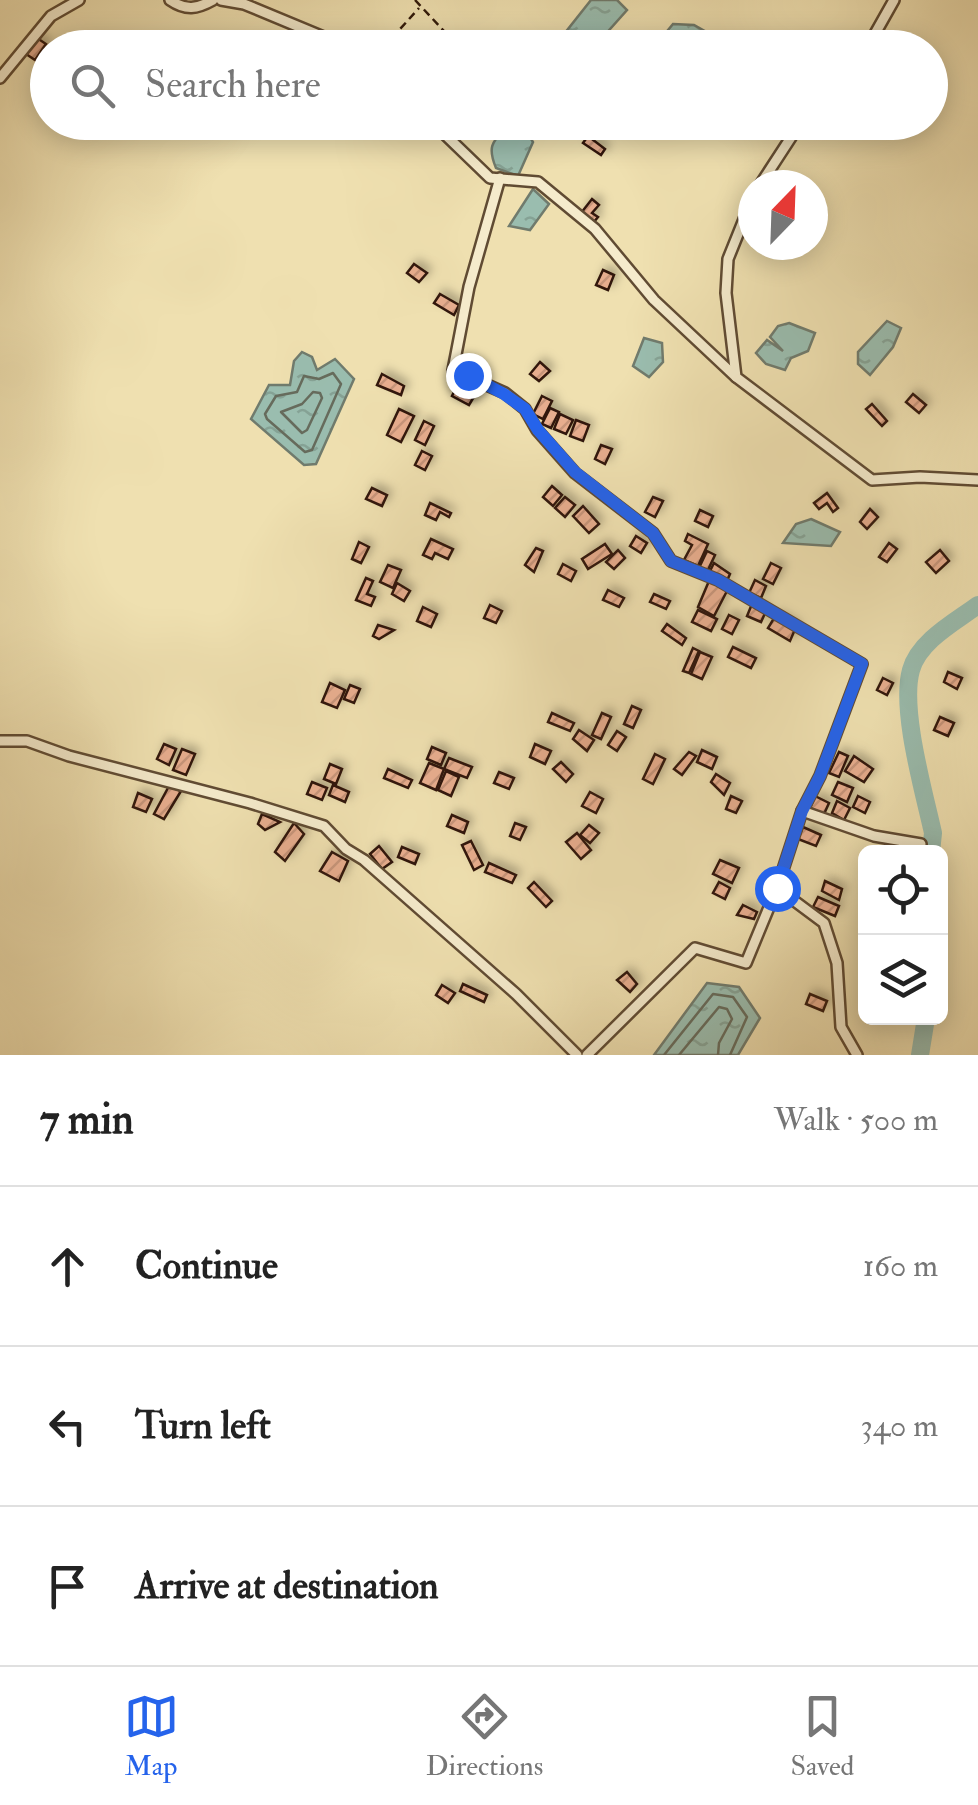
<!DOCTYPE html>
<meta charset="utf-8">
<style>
:root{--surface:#fff;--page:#f6f6f6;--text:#222;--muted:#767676;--line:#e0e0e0;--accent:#2563eb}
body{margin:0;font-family:"IM FELL Double Pica",serif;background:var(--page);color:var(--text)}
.controls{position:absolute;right:30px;bottom:30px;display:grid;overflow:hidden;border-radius:15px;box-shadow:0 5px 25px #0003}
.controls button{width:90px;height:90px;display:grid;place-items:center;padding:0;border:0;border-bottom:2px solid var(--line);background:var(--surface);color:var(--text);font:50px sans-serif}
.compass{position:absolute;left:738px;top:170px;width:90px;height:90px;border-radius:50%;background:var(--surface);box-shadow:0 5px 25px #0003;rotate:23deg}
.stop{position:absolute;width:30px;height:30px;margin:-22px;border:8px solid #2563eb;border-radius:50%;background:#fff}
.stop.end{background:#2563eb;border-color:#fff;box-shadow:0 2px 10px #0008}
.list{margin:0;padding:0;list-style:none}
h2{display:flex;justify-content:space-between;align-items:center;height:130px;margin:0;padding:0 40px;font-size:42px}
h2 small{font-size:32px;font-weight:400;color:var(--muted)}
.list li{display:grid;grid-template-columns:65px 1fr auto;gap:30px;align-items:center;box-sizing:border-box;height:160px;padding:0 40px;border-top:2px solid var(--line)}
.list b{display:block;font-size:38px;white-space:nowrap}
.list em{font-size:32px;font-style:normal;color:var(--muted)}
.icon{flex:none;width:55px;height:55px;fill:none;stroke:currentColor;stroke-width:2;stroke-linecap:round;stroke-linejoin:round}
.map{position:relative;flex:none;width:978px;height:1055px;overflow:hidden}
.search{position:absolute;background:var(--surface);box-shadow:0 5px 25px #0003;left:30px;right:30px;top:30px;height:110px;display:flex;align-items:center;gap:25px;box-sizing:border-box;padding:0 35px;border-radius:55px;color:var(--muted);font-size:38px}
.sheet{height:610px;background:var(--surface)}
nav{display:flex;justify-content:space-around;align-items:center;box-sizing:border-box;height:140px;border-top:2px solid var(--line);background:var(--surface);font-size:28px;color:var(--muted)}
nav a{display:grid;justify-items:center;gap:5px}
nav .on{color:var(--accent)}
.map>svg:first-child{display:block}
.water{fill:url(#water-ripples);stroke:#707b6d;stroke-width:2.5}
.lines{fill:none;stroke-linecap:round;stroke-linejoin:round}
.shore{stroke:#666b5c;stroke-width:2.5}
.river{stroke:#9abdaf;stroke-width:18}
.building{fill:url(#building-hatch);stroke:#311909;stroke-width:2.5;filter:url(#shadow)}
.street-casing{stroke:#604b33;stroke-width:14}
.path{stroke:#311909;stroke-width:2.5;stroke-dasharray:8 5;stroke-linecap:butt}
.street{stroke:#f5ebcc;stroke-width:9}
.route{stroke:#2563eb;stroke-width:12}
</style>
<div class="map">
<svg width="978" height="1055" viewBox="0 0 978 1055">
<defs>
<pattern id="water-ripples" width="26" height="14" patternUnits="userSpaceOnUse" patternTransform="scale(2.5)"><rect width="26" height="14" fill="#9abdaf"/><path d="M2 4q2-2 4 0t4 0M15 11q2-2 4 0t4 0" fill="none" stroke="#85a295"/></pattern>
<pattern id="building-hatch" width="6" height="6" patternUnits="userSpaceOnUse" patternTransform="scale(2.5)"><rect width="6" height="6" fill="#e7ad8e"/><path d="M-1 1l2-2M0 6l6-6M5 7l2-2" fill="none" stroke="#c79479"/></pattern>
<filter id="shadow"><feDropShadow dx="4.5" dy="-4.5" stdDeviation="5" flood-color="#0004"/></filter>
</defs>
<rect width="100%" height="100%" fill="#efe0b0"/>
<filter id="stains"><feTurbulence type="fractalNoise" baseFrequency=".002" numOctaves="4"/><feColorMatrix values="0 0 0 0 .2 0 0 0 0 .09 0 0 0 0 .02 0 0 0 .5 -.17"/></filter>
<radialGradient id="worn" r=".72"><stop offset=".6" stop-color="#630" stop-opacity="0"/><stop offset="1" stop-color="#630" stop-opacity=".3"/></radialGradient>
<g class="water">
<path d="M591,0H617L627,10L594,47H564L557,43Z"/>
<path d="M673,24L694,25L710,34L704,47H654Z"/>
<path d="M510,123H521L533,142L518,176L496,168C486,144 494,141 510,123Z"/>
<path d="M533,189L549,204L530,230L509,226Z"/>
<path d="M887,321L901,328L893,347L870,375L858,364V352Z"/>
<path d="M789,323L815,333L808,351L791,358L785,370L766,364L756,353L767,340L783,351L770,337L778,326Z"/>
<path d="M644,338L662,343L663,362L649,377L633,366Z"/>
<path d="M302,352L312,357L317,370L335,359L354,379L316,464L304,465L251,419L269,385H290L294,361Z"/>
<path d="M811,519L840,532L831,546L783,543L796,524Z"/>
<path d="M707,983L739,987L760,1018L738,1055H654Z"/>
</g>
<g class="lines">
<g class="shore">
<path d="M333,373L341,384L312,450L305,452L267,419L265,414L276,396L297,392L304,376L319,379Z"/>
<path d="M313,392L320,393L322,398L307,430L302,433L281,412L302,404Z"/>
<path d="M664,1055L713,994L733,997L747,1017L730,1055"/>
<path d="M679,1055L719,1007L727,1009L732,1019L719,1043L718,1055"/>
</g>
<g class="river">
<path d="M931,852L933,833C924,792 900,709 911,670C919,641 955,622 978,605"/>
<path d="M920,1055L926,1018"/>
</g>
</g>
<g class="building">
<path d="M37,38L46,44L35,60L26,54Z"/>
<path d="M586,122H605L606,124L591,135L583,124Z"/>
<path d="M588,136L605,149L601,155L583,143Z"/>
<path d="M592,199L599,205L592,213L598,217L593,223L581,213Z"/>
<path d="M414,264L427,273L419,282L407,273Z"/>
<path d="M603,270L614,275L608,290L596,285Z"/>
<path d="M440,294L459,305L454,315L434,303Z"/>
<path d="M540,362L550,371L539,381L530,374Z"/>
<path d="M382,374L404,386L401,395L377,385Z"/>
<path d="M457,386L475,395L469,405L452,396Z"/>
<path d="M913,394L926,405L919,413L906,402Z"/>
<path d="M542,396L552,401L543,419L533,414Z"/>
<path d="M872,404L887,421L882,426L866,409Z"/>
<path d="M550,408L559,412L551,428L542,424Z"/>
<path d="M399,409L414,416L401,442L387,435Z"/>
<path d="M560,414L573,420L566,434L554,429Z"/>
<path d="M576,420L589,425L583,441L570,436Z"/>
<path d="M424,421L434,426L425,445L415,440Z"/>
<path d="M601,445L612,449L605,464L595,459Z"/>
<path d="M422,451L432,456L425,470L415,465Z"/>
<path d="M552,486L562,495L553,506L543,497Z"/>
<path d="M372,488L387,495L382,506L366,499Z"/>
<path d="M827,493L838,508L833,512L827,503L819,509L814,503Z"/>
<path d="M565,497L575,505L565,517L555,508Z"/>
<path d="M653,497L663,501L655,517L645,512Z"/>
<path d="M430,503L451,513L449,517L440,512L436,520L425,515Z"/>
<path d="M583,506L599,524L589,533L573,516Z"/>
<path d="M870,509L878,517L867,529L860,522Z"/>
<path d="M700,510L713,516L708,527L695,521Z"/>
<path d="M688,534L708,544L698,566L684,560L692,545L685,541Z"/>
<path d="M636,536L647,543L641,553L630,546Z"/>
<path d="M431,539L453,549L448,559L435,553L432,559L423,555Z"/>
<path d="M359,542L369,547L361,563L352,559Z"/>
<path d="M889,543L897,549L887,562L879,557Z"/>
<path d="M605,544L612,554L588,569L582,559Z"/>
<path d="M536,548L543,551L534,572L525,565Z"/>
<path d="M618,550L625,558L614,569L606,562Z"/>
<path d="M940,550L949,561L936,573L926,562Z"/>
<path d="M707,551L715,555L707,572L699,568Z"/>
<path d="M714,563L730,574L727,581L710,571Z"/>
<path d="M771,563L781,568L773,584L763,579Z"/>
<path d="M563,564L576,571L571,581L558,574Z"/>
<path d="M388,565L401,570L393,588L380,582Z"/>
<path d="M366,578L373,581L367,594L375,597L371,606L356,600Z"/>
<path d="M755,580L766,586L761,598L749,593Z"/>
<path d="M709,581L728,589L714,616L698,607Z"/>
<path d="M397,583L410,591L404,601L392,594Z"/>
<path d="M608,590L624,598L619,607L603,600Z"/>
<path d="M654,594L670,601L666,609L650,602Z"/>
<path d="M752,604L766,611L761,622L747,616Z"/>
<path d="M490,605L502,611L496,623L484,618Z"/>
<path d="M423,607L437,614L431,627L417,621Z"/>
<path d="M698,610L717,619L711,631L692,622Z"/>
<path d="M729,615L739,620L732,634L722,629Z"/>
<path d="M776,615L796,627L790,641L768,628Z"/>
<path d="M667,624L686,638L682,645L662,631Z"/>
<path d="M378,625L394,630L379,639L373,636Z"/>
<path d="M733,647L756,658L751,668L728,657Z"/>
<path d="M693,648L699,651L689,673L683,671Z"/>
<path d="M700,652L712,657L702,679L691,674Z"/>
<path d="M948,672L962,678L957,689L944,682Z"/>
<path d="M883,678L893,683L887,695L877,690Z"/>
<path d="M330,683L345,690L337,708L322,702Z"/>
<path d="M350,685L360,689L354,703L344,699Z"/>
<path d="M632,706L641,710L633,728L624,724Z"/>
<path d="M552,713L574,723L570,731L548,722Z"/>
<path d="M602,713L611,717L601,739L592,735Z"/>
<path d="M940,717L954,723L948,736L934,730Z"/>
<path d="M579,730L594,740L587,751L573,739Z"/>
<path d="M617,731L626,737L617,751L608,745Z"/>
<path d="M164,744L176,749L169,765L157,759Z"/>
<path d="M535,744L551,751L545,764L530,757Z"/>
<path d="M432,747L446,753L441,765L427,759Z"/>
<path d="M182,749L195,754L186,775L173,770Z"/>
<path d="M702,750L717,757L712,769L697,762Z"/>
<path d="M689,752L696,756L682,775L674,769Z"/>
<path d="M839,752L848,756L839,777L829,773Z"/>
<path d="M655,754L665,759L653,784L643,779Z"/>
<path d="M854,756L873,769L864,782L845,771Z"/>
<path d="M449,758L472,767L467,778L444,769Z"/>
<path d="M561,762L573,774L566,782L553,769Z"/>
<path d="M429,763L444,769L436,790L420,783Z"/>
<path d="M330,764L342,769L336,784L324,779Z"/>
<path d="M388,769L412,780L408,788L384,778Z"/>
<path d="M446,771L459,777L451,796L438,790Z"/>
<path d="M499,772L514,778L509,789L494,783Z"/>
<path d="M716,774L730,783L724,795L711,782Z"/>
<path d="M312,782L327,788L322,800L307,794Z"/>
<path d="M838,782L853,788L847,802L832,795Z"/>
<path d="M333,785L349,792L345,802L329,795Z"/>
<path d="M169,786L181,791L164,819L154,814Z"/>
<path d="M590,792L603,799L596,813L582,806Z"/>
<path d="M138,793L152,799L146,812L133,807Z"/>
<path d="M731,796L742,801L736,813L726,809Z"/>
<path d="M815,796L829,803L824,814L810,808Z"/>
<path d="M858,796L870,802L865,813L853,807Z"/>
<path d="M837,801L850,808L844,820L832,813Z"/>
<path d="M262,814L280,822L265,830L258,824Z"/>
<path d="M452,815L468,822L464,833L447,826Z"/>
<path d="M294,823L304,834L285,861L275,852Z"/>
<path d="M515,823L526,827L520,840L510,836Z"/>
<path d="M589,825L599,833L590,843L580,835Z"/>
<path d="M803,827L821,835L816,846L798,839Z"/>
<path d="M577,833L591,850L581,859L566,842Z"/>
<path d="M471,841L483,865L474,870L462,845Z"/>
<path d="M379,846L392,862L382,869L370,854Z"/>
<path d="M402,847L419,854L415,864L398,857Z"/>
<path d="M332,852L348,861L339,881L320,871Z"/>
<path d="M720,860L739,868L732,883L713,874Z"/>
<path d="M489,863L516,875L512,883L485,872Z"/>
<path d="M825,881L842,889L839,900L822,891Z"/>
<path d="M534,882L552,901L546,907L528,888Z"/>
<path d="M719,882L730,888L725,899L713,893Z"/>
<path d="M818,897L839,906L835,916L813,907Z"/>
<path d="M743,905L757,912L754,919L737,915Z"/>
<path d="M627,972L637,984L630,992L617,980Z"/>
<path d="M463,984L487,995L484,1002L460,991Z"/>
<path d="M442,985L455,993L448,1003L436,995Z"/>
<path d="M810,994L827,1001L823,1011L806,1004Z"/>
</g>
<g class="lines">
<g class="street-casing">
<g id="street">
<path d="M170,0C186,11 197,9 213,0"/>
<path d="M221,0L244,4L350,48"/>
<path d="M867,48L894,0"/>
<path d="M0,78L51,16L79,0"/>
<path d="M432,122L490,178L538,182L595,229L654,300L736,377"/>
<path d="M500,178L469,287L453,370L505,393L525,409L537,430L575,473L653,533L671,561L718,580L862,664L820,776L802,811L874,836L921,844"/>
<path d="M760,185L801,122"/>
<path d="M753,197L728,259L726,293L736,377L872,480L920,477L978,480"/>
<path d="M0,741H27L69,756L250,803L324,826L346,849L364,860L516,994L577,1055"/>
<path d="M777,888L824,923L837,963L841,1027L857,1055"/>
<path d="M587,1055L695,948L746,963L777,888L802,811"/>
</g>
</g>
<g class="path">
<path d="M415,0L458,46"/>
<path d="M383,48L419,8"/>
</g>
<use href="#street" class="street"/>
</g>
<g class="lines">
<path class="route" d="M468,375L504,394L525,409L538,430L575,472L653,533L671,561L718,580L862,664L820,776L802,811L777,888"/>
</g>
<rect width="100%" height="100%" filter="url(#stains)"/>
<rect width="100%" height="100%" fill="url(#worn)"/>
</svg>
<div class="controls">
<button><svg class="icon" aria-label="locate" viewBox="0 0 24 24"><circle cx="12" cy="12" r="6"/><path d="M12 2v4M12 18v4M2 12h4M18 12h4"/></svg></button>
<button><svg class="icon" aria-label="layers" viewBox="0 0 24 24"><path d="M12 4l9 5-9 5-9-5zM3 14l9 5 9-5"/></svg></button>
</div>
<svg class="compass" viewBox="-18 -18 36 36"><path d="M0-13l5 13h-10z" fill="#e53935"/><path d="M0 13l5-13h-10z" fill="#767676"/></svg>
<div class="stop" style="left:777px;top:888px"></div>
<div class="stop end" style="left:468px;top:375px"></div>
<div class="search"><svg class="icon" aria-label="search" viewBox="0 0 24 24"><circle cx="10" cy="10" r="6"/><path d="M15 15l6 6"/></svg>Search here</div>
</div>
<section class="sheet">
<h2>7 min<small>Walk · 500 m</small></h2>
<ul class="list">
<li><svg class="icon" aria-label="ahead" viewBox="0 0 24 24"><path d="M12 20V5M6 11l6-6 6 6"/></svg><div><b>Continue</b></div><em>160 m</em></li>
<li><svg class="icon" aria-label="left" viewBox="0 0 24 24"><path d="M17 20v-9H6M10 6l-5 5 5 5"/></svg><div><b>Turn left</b></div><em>340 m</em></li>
<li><svg class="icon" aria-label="arrive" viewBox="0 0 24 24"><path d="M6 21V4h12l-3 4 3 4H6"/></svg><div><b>Arrive at destination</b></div></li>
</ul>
</section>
<nav>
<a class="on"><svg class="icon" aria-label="map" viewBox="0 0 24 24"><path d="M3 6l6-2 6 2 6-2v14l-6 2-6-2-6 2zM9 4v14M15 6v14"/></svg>Map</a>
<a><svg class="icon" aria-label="directions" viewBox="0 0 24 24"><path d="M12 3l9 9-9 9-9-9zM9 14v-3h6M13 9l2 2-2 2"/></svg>Directions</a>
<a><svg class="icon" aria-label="saved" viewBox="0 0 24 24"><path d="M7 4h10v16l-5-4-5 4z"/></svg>Saved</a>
</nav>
